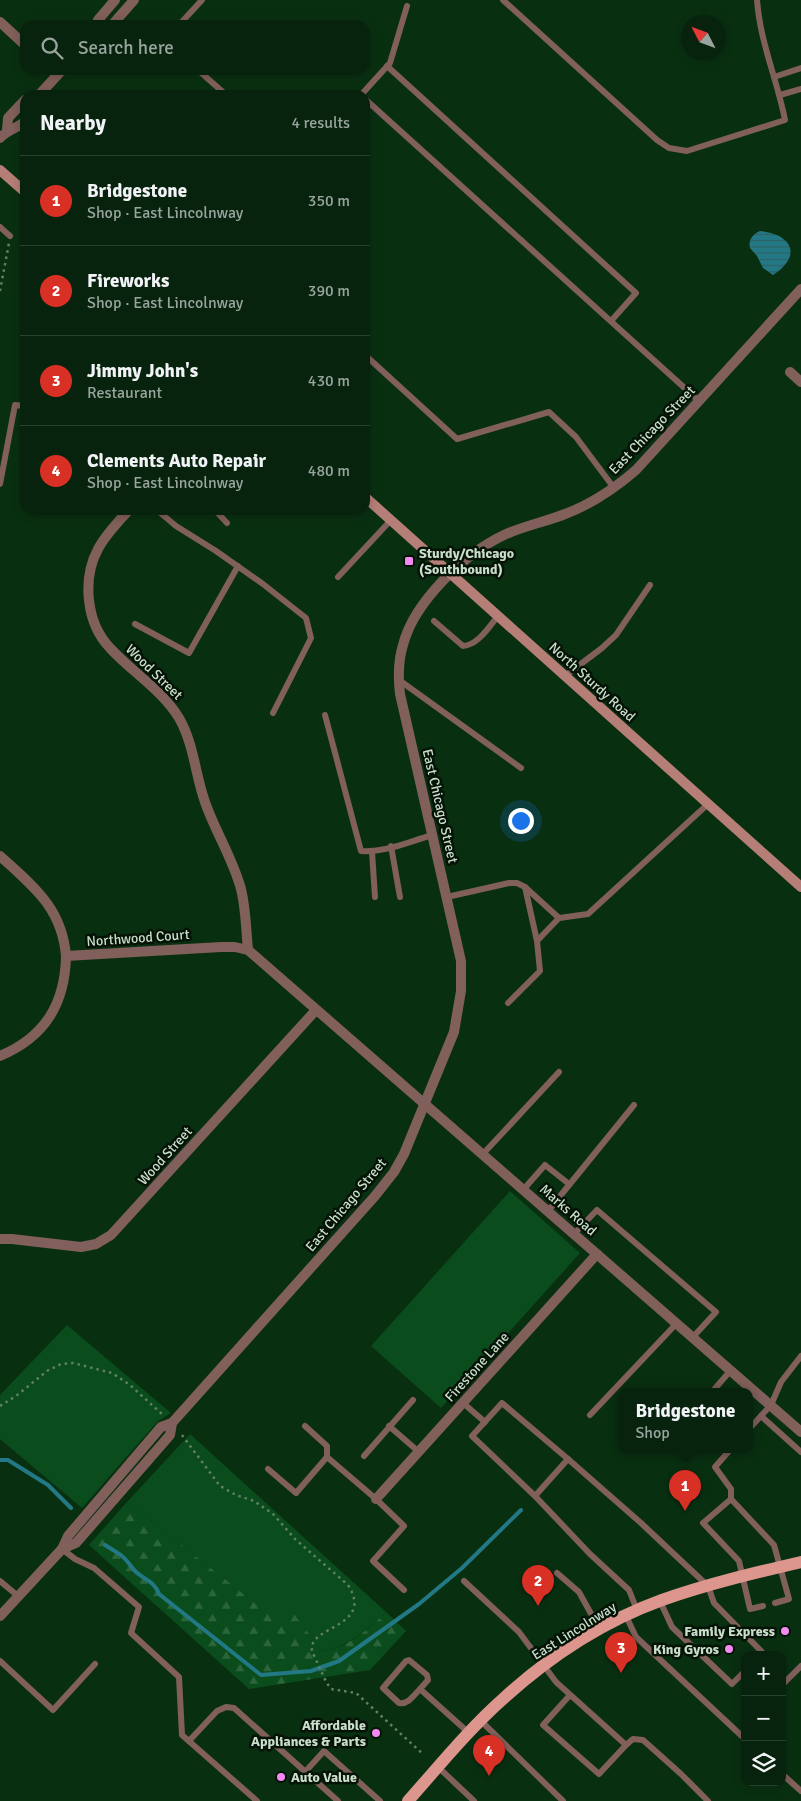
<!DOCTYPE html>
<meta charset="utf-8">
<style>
:root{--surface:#07230d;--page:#152f1b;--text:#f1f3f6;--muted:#98a49d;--line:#28402e;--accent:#d93025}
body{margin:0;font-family:Signika,sans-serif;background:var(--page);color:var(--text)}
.controls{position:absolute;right:15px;bottom:15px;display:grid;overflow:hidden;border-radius:10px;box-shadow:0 2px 8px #0003}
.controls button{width:45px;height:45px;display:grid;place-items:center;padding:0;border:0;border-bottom:1px solid var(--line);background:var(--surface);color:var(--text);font:25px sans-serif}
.compass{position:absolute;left:681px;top:15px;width:45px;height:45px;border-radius:50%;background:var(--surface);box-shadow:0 2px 8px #0003;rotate:312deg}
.you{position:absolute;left:520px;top:820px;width:18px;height:18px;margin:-12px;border:4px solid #fff;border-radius:50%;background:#1a73e8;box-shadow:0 0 0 8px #1a73e833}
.badge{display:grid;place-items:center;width:32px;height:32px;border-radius:50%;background:var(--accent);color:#fff;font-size:16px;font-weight:700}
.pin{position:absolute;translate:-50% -41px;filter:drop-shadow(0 1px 2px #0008)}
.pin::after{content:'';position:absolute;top:26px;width:18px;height:15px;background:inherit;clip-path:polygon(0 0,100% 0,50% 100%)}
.popup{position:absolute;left:618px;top:1388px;width:135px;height:65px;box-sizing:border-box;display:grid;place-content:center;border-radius:10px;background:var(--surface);filter:drop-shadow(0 1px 4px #0005);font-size:16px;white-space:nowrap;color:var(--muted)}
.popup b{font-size:19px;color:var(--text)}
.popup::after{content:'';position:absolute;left:50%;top:100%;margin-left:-10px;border:10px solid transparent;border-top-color:var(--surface)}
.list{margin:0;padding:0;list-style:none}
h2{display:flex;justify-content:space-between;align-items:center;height:65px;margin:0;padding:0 20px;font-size:21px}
h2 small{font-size:16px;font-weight:400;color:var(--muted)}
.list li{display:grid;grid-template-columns:32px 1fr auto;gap:15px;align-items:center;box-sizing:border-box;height:90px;padding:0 20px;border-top:1px solid var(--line)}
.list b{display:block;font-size:19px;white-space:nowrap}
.list p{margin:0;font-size:16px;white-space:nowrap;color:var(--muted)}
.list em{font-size:16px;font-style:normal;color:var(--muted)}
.icon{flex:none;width:28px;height:28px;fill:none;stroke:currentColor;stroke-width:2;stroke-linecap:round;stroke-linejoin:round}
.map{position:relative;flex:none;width:801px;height:1801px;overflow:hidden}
.search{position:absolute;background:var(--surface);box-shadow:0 2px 8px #0003;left:20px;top:20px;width:350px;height:55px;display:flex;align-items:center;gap:12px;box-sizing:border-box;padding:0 18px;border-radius:15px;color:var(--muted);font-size:19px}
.panel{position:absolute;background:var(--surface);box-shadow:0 2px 8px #0003;left:20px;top:90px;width:350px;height:425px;border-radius:15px}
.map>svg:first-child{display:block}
.grass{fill:#0a4c1c}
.forest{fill:url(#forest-firs)}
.water{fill:url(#water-rules)}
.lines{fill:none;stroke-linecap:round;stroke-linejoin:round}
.stream{stroke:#227985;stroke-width:4}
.path{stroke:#617f66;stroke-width:2.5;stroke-dasharray:2.5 4;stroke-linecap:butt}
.lane{stroke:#815f5a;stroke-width:6}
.street{stroke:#815f5a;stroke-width:10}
.secondary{stroke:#b57e77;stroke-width:10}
.primary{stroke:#dc968d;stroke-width:12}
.poi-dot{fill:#f38af2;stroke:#051307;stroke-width:2}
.labels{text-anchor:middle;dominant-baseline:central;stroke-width:5;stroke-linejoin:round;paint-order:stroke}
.street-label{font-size:14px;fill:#c9decb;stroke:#051307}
.poi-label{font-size:14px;font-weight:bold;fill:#c9decb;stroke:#051307;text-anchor:end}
</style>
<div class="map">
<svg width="801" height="1801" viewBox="0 0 801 1801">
<defs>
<pattern id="forest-firs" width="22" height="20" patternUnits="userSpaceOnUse" patternTransform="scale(1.25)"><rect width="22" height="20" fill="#0a4c1c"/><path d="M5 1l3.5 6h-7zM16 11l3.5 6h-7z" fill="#2c653c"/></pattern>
<pattern id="water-rules" width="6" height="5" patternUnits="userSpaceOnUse" patternTransform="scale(1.25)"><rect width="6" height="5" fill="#227985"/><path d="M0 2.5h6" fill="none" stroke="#2e6165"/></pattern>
</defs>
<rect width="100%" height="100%" fill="#092f11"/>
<g class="grass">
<path d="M510,1191L580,1253L441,1408L371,1346Z"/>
<path d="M67,1325L171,1413L158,1421L82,1508L0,1439V1395Z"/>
<path d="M190,1434L386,1612C369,1629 346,1648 322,1651L291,1611L274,1619L127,1502Z"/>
</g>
<path class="forest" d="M127,1502L274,1618L291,1610L322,1651C346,1649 369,1629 386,1612L406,1631L370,1670L249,1689L89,1545Z"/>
<path class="water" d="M760,231C766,232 773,233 779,236C800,248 789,265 773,275L763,268L757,256L750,248C748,240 753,234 760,231Z"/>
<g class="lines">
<g class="stream">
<path d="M0,1460H8L48,1485L71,1508"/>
<path d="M105,1545C111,1549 117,1552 122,1556C128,1561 131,1567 136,1572C145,1580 155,1582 159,1594L261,1675L311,1671L339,1661L419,1604L462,1568L521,1510"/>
</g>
<g class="path">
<path d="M0,291L9,243"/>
<path d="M0,1406L16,1396L47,1371L61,1364L73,1363L112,1373L130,1385L163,1415"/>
<path d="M182,1435L220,1486L236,1495L254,1501L273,1514L295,1539L348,1585C375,1627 308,1626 312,1650C313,1654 316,1660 318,1664C322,1673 325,1681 331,1689L356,1693L424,1755"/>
</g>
<g class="lane">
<path d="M503,0L657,140L669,148L687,151L785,120C777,79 760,42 757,0"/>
<path d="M179,25L202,0"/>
<path d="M387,66L636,293L611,321"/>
<path d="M198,70L224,93"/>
<path d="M774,77L801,68"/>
<path d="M361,95L390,63L407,6"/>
<path d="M780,95L801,89"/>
<path d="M365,99L699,401"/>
<path d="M0,227L10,236"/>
<path d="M365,355L457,439L549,412L576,437L614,488"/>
<path d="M0,484L15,405L25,406"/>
<path d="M157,510L176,526L216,551L263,584L306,618L311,638L273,713"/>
<path d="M215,510L227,523"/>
<path d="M338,577L391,520"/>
<path d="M434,621L463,646C478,645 489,627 498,616"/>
<path d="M135,624L189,653L238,566"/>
<path d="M565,676L602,648L616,635L650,585"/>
<path d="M399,680L521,768"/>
<path d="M325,715L361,851C385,853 410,841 433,835"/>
<path d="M391,846L400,897"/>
<path d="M372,852L375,897"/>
<path d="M525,887L537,941"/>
<path d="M447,897L509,883H517L525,887L559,918L588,914L708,804"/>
<path d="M508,1003L540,971L537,941L559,918"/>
<path d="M482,1155L559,1072"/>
<path d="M523,1190L545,1165L569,1184"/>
<path d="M548,1211L634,1105"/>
<path d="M574,1234L597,1210L716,1312L693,1337"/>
<path d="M712,1392L731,1370"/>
<path d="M463,1403L485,1422"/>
<path d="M590,1415L677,1323"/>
<path d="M761,1416L801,1452"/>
<path d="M305,1426L327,1446V1457"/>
<path d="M389,1426L419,1452"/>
<path d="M749,1429L771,1405L781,1382L801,1356"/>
<path d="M730,1450L715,1467L731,1489V1499"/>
<path d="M364,1456L413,1400"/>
<path d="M268,1469L296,1493L327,1457L376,1499L404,1526L373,1561L404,1590"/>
<path d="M535,1496L472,1436L502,1403L568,1459"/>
<path d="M62,1549L75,1559L94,1568L139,1607L131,1633L179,1677L182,1735L257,1801"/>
<path d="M557,1573L579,1592L600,1630"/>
<path d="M0,1581L18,1596"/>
<path d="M464,1581L519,1632L556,1682L626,1745L599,1774L543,1725L570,1695"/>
<path d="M660,1601L672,1627L732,1684L745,1671"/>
<path d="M763,1606L750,1609L739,1561L703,1523L731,1499L774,1545L789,1599L775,1603"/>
<path d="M637,1610L629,1590L590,1554L535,1496L568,1459L641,1523L708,1586L714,1603L762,1652L760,1655"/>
<path d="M626,1616L636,1637L745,1739"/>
<path d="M0,1661L53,1710L95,1664"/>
<path d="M782,1685L801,1666"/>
<path d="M420,1689L428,1680L427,1675L409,1660L406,1661L383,1688L399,1703C408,1705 414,1695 420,1689L469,1733"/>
<path d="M481,1721L563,1801"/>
<path d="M189,1741L217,1711L226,1707L234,1708L338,1801"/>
<path d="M626,1745L633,1739L643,1740L681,1774L708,1801"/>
<path d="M438,1767L474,1801"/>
<path d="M305,1772L324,1751L380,1801"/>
<path d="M782,1774L801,1791"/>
</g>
<g class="street">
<path d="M0,22L25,45"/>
<path d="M97,25L98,20L115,0"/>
<path d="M112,25L134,0"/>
<path d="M39,95L62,70"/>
<path d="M7,130L8,118L25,100"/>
<path d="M0,138C8,129 17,129 25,121"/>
<path d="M790,372L801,382"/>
<path d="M129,510C118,522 106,534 98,549C82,579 86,623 110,648C132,672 162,690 179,718C194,744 195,774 205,802C215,831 233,859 241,889C246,909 246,930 248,950"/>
<path d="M0,856C34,887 62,908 66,956"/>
<path d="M0,1056C45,1037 65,1004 66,956L221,947H235L248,950L801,1432"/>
<path d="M0,1239H12L81,1247L96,1244L111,1235L316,1010"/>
<path d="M376,1499L597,1254"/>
<path d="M62,1549L76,1543L170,1435L172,1423"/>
<path d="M0,1616L62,1549L68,1536L161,1427L172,1423L375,1196L394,1172L404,1154L454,1032L461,991V961L400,694C398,677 398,661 403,645C414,602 464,554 504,535C523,526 545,522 565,514C592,504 614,489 636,470L801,289"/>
</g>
<g class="secondary">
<path d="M0,170L25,192"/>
<path d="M365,497L801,887"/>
</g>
<path class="primary" d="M408,1801C439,1766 469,1729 504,1698C549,1657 604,1621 662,1600C707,1584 754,1573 801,1562"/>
</g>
<g class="poi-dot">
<rect x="404" y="556" width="10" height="10" rx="2.5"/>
<circle cx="785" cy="1631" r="5"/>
<circle cx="729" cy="1649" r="5"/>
<circle cx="376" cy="1733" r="5"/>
<circle cx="281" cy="1777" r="5"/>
</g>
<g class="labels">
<g class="street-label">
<text transform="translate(652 430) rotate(-46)">East Chicago Street</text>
<text transform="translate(154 672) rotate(44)">Wood Street</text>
<text transform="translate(592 682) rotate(42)">North Sturdy Road</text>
<text transform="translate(440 806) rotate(77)">East Chicago Street</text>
<text transform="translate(138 938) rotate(-4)">Northwood Court</text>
<text transform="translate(165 1156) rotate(-48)">Wood Street</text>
<text transform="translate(346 1205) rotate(-50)">East Chicago Street</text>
<text transform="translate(568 1210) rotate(41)">Marks Road</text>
<text transform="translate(477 1367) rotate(-48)">Firestone Lane</text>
<text transform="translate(574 1631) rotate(-32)">East Lincolnway</text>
</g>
<g class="poi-label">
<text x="419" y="553" text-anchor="start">Sturdy/Chicago<tspan x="419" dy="16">(Southbound)</tspan></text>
<text x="775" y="1631">Family Express</text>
<text x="719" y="1649">King Gyros</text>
<text x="366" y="1725">Affordable<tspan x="366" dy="16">Appliances &amp; Parts</tspan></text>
<text x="291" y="1777" text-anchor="start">Auto Value</text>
</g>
</g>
</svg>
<div class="controls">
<button>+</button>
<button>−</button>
<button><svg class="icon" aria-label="layers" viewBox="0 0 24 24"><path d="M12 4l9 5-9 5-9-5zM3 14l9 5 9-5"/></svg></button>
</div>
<svg class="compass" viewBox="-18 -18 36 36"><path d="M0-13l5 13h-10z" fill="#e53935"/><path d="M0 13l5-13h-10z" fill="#98a49d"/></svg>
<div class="you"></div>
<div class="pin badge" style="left:685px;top:1511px">1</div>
<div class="popup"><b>Bridgestone</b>Shop</div>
<div class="pin badge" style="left:538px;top:1606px">2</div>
<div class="pin badge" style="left:621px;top:1673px">3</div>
<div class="pin badge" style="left:489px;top:1776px">4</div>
<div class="search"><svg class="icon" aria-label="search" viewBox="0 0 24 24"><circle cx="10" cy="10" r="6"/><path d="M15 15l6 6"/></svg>Search here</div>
<section class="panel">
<h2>Nearby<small>4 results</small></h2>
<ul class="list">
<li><span class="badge">1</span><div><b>Bridgestone</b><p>Shop · East Lincolnway</p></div><em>350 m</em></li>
<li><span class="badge">2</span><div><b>Fireworks</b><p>Shop · East Lincolnway</p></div><em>390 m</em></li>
<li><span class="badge">3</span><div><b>Jimmy John's</b><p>Restaurant</p></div><em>430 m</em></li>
<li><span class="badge">4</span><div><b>Clements Auto Repair</b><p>Shop · East Lincolnway</p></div><em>480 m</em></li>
</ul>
</section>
</div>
